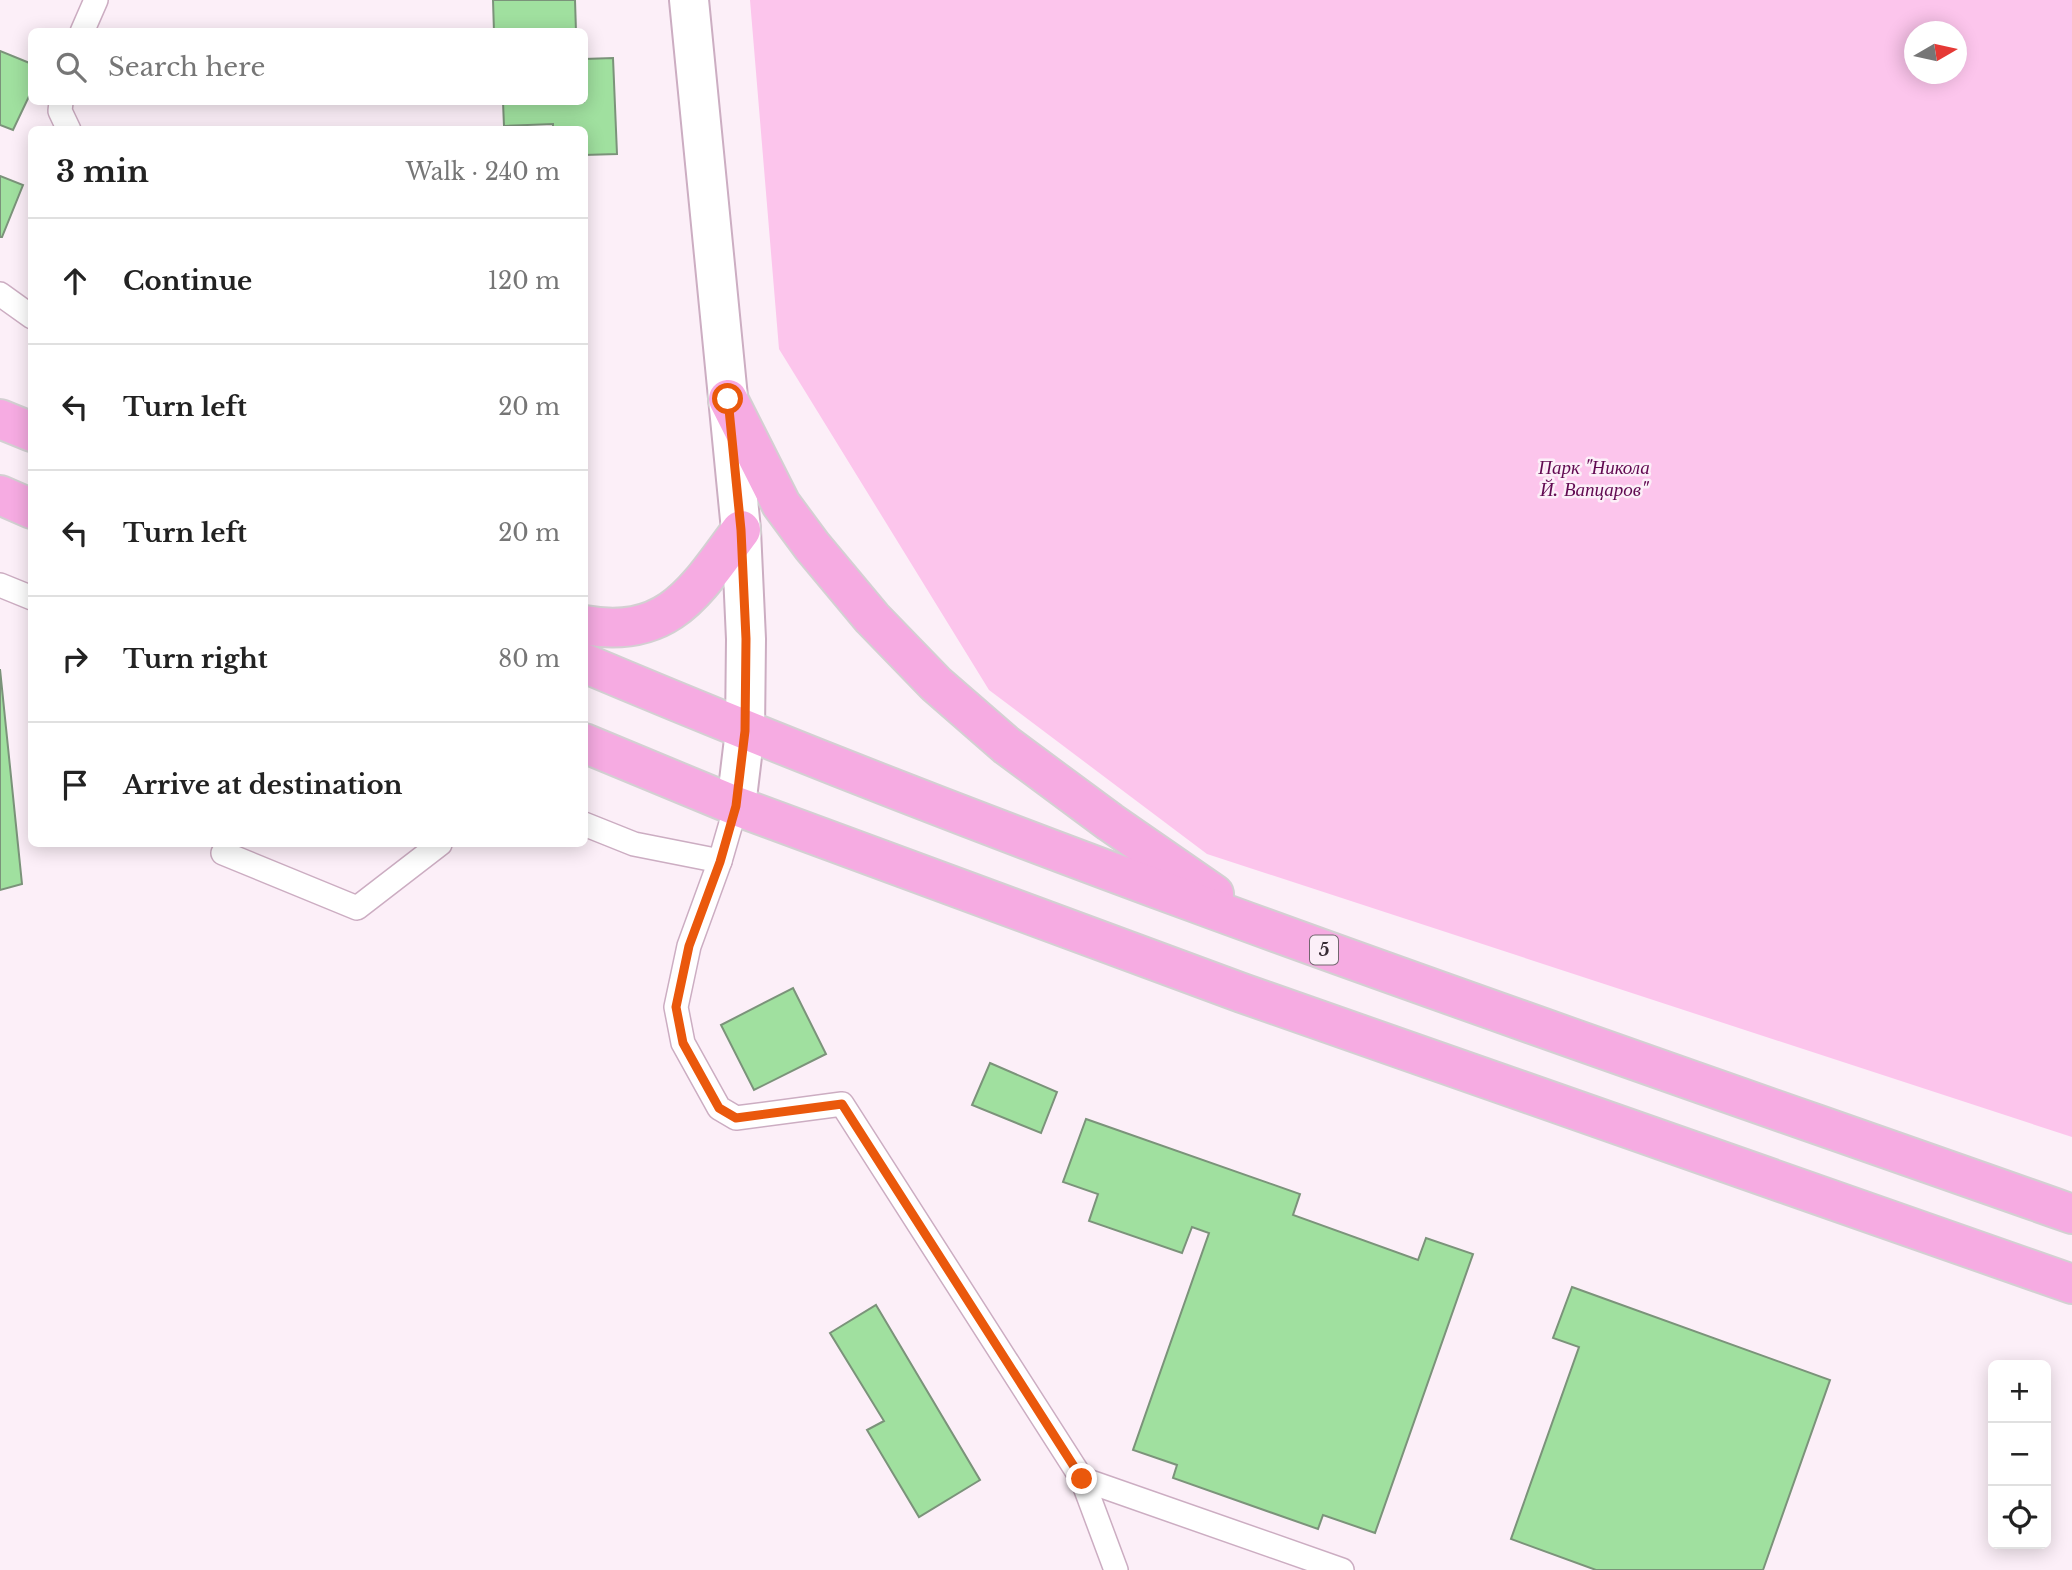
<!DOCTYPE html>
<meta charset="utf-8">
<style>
:root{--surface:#fff;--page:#f2f2f2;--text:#222;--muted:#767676;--line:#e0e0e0}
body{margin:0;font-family:"Libre Baskerville",serif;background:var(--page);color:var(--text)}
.controls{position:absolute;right:21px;bottom:21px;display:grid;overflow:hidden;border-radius:10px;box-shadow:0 4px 18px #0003}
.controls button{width:63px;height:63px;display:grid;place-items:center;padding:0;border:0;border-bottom:2px solid var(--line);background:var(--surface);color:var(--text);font:35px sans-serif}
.compass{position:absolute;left:1904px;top:21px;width:63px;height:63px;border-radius:50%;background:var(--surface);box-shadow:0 4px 18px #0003;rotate:81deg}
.stop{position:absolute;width:21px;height:21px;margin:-16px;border:5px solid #ea580c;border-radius:50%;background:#fff}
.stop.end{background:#ea580c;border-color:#fff;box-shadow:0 2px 7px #0008}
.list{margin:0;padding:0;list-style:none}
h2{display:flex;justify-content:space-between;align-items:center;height:91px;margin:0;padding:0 28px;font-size:30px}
h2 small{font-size:23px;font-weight:400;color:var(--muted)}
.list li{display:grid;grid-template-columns:46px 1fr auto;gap:21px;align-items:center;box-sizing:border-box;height:126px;padding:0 28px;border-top:2px solid var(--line)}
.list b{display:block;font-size:26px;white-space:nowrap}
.list em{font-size:23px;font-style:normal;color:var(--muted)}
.icon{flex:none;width:38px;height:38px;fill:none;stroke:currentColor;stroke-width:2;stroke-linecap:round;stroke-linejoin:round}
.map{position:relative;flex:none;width:2072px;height:1570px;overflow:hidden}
.search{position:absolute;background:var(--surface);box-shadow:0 4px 18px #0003;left:28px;top:28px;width:560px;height:77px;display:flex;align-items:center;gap:18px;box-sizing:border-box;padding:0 24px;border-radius:10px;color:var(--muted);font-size:26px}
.panel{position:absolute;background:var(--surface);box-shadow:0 4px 18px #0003;left:28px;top:126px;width:560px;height:721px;border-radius:10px}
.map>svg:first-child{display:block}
.green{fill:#fcc5ec;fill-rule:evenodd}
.building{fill:#a0e09f;stroke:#7b937a;stroke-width:2}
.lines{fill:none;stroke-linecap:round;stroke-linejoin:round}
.service-casing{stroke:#ccadc2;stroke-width:26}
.minor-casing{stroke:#ccadc2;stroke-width:42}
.trunk-casing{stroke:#d3d0d2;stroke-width:42}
.service{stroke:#fff;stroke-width:23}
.minor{stroke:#fff;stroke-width:38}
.trunk{stroke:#f6abe2;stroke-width:38}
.route{stroke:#ea580c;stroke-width:9}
.labels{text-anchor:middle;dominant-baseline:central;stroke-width:5;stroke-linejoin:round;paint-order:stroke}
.shield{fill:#fceff8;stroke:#72666f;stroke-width:2}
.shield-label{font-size:18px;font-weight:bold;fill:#372b34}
.park-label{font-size:19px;font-style:italic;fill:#610a51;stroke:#fceff8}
</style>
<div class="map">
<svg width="2072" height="1570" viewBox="0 0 2072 1570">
<rect width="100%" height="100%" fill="#fceff8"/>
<path class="green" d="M750,0H2072V1137L1207,854L989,690L779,349ZM1914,32H1956V74H1914Z"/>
<g class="building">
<path d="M493,0H575L576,32H494Z"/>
<path d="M0,51L32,64V90L13,130L0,125Z"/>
<path d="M613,58L617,154L584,155V130H553V124L504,126L503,102H584V59Z"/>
<path d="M0,176L23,185L2,237H0Z"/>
<path d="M0,669L22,884L0,890Z"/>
<path d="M793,988L826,1054L754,1090L721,1025Z"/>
<path d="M990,1063L1057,1092L1041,1133L972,1105Z"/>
<path d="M1086,1119L1300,1194L1293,1215L1418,1260L1426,1238L1473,1254L1375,1533L1323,1515L1318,1529L1173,1478L1177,1465L1133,1450L1209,1233L1192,1227L1182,1253L1089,1221L1098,1194L1063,1182Z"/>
<path d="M1572,1287L1830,1380L1763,1570H1596L1511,1539L1579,1347L1553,1338Z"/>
<path d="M876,1305L980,1480L919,1517L867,1430L884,1421L830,1333Z"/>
</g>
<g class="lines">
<g class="service-casing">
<g id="service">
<path d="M82,32L96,0"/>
<path d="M61,102L60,111L69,130"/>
<path d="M0,294L32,317"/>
<path d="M0,585L32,598"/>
<path d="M736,806L720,861L689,946L676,1007L683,1043L719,1108L736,1118L842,1104L1082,1479L1342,1570"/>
<path d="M584,824L634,844L720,861"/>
<path d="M223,853L357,908L440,844"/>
<path d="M1082,1479L1116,1570"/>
</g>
</g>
<g class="minor-casing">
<path id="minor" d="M689,0L741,530L746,639L745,731L736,806"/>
</g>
<g class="trunk-casing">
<g id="trunk">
<path d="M728,399L781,504L812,546L872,618L936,684L1006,745L1110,822L1214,894"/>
<path d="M0,419L32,432"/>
<path d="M0,495L32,509"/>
<path d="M584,625C670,640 696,590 741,530"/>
<path d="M584,663C1071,869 1574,1038 2072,1214"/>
<path d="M584,743L736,806L1242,993L2072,1284"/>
</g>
</g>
<use href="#service" class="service"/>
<use href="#minor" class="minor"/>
<use href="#trunk" class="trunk"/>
</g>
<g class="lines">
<path class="route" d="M728,399L741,530L746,639L745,731L736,806L720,862L689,946L676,1007L683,1043L719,1108L736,1118L842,1104L1082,1479"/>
</g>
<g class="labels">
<rect class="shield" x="1310" y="935.5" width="28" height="29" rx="5"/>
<g class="shield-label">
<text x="1324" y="950">5</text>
</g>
<g class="park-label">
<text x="1594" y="467">Парк "Никола<tspan x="1594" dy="22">Й. Вапцаров"</tspan></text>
</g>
</g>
</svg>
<div class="controls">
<button>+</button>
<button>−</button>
<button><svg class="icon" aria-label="locate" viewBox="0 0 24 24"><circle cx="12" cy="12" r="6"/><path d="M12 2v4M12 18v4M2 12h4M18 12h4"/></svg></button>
</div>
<svg class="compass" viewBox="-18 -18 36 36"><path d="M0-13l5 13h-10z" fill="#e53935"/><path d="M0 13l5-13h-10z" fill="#767676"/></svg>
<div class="stop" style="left:728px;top:399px"></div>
<div class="stop end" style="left:1082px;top:1479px"></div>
<div class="search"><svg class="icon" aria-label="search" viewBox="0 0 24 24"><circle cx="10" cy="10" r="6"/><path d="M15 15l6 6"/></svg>Search here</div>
<section class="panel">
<h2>3 min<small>Walk · 240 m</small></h2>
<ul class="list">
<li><svg class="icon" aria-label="ahead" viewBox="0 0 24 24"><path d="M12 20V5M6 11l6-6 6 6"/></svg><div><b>Continue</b></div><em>120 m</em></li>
<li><svg class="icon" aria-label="left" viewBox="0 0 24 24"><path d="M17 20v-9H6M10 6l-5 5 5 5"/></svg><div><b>Turn left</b></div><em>20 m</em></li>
<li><svg class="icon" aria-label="left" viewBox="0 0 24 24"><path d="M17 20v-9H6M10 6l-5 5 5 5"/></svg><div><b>Turn left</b></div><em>20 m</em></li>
<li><svg class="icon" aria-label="right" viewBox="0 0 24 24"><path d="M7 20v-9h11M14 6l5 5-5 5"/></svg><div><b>Turn right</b></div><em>80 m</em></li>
<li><svg class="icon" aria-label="arrive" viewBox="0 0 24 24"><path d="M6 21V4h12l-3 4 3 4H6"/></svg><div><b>Arrive at destination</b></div></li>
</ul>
</section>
</div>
